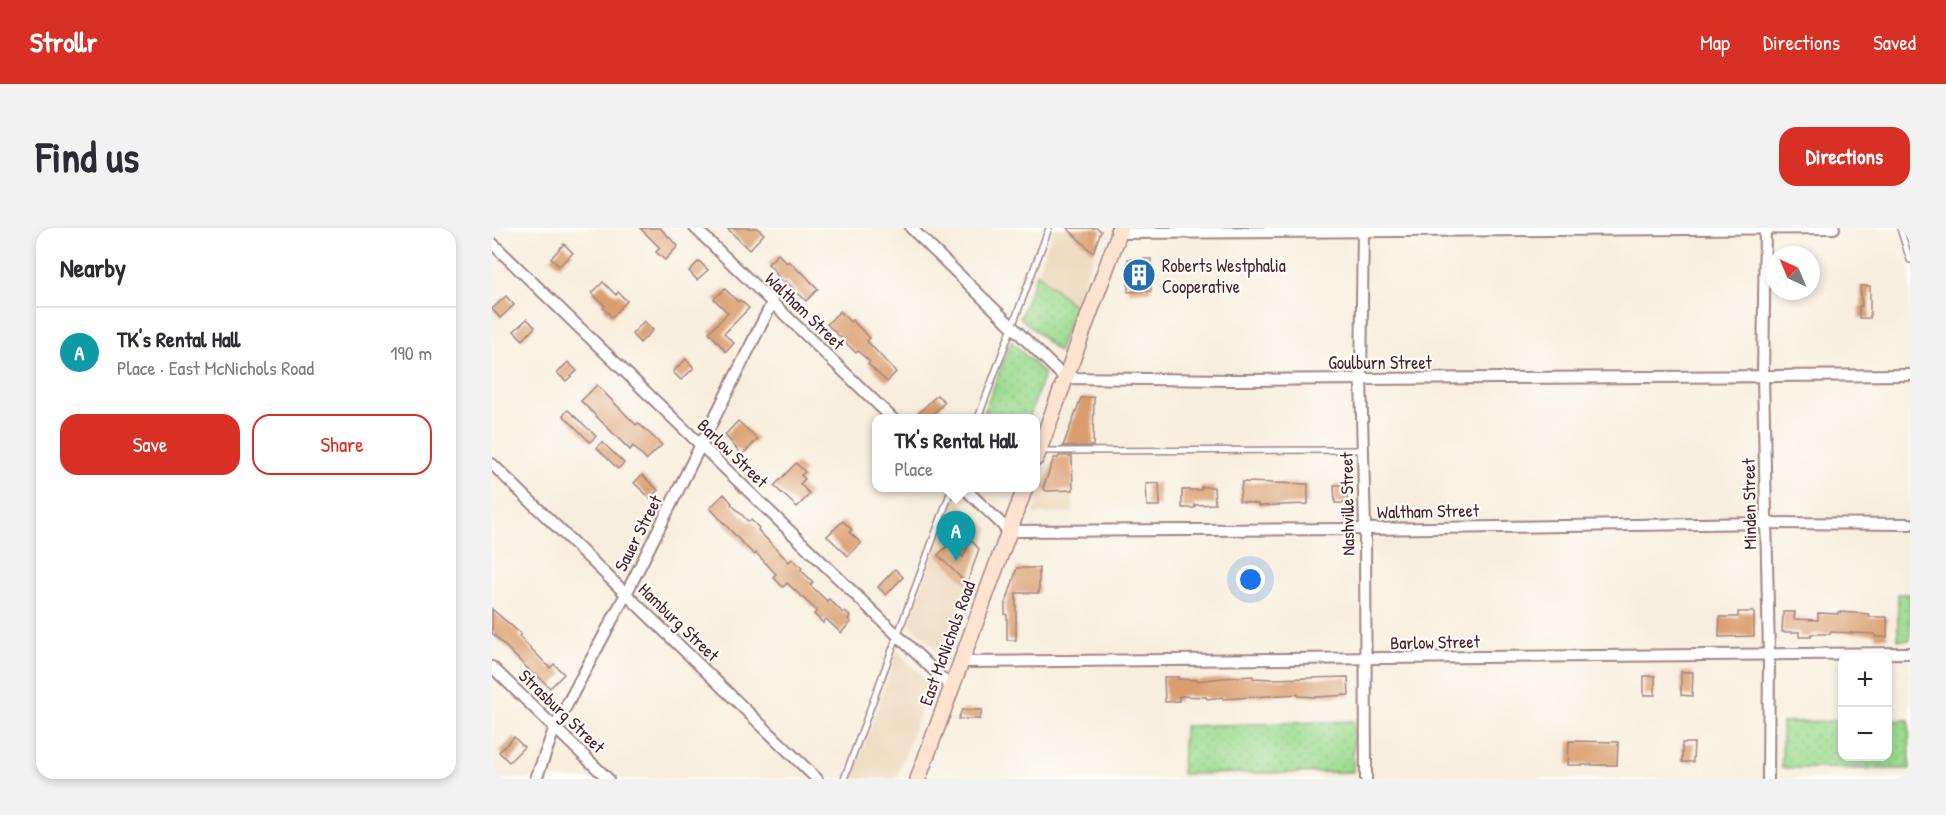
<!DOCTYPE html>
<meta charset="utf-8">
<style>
:root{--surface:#fff;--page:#f2f2f3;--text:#2b2b33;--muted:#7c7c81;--line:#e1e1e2;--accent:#d93025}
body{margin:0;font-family:"Patrick Hand",sans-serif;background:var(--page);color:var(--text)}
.controls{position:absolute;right:18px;bottom:18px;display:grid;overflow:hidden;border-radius:12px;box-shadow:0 3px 9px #0003}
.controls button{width:54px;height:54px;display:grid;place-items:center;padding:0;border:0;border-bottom:2px solid var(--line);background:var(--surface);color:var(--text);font:30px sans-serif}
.compass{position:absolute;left:1274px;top:18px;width:54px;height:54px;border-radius:50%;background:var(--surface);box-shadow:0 3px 9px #0003;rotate:316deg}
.you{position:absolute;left:759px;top:352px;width:21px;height:21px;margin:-15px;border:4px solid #fff;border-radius:50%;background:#1a73e8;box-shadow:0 0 0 9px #1a73e833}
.badge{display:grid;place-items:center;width:39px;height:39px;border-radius:50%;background:var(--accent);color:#fff;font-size:20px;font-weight:700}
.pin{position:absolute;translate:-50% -50px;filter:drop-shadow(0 2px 3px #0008)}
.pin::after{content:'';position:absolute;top:32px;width:21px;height:18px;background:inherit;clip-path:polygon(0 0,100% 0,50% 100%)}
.popup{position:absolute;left:380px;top:186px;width:168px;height:78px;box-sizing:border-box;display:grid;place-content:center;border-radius:12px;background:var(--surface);filter:drop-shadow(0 2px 4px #0005);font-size:20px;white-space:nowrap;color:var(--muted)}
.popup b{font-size:22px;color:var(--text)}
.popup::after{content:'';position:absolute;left:50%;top:100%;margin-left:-12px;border:12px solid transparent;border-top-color:var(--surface)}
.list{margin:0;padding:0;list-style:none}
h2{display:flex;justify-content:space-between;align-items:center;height:78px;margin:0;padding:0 24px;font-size:26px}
h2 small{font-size:20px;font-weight:400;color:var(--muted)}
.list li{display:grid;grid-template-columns:39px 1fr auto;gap:18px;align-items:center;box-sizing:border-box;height:90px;padding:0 24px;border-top:2px solid var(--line)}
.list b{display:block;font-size:22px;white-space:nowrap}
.list p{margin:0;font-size:20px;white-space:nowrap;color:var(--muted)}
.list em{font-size:20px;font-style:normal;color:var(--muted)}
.actions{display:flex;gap:12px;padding:18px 24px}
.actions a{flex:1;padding:14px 0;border:2px solid var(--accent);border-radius:18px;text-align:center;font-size:21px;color:var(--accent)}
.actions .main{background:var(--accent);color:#fff}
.map{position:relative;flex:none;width:1418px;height:551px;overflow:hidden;border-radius:18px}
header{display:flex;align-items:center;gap:36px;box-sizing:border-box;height:84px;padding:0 30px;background:var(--accent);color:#fff}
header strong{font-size:28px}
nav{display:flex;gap:33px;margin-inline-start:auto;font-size:21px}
.intro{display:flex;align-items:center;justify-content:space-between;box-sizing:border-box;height:144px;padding:0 36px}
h1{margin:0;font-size:42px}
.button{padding:15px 27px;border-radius:18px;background:var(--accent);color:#fff;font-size:21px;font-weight:700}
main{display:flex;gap:36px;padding:0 36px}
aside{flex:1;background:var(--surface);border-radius:18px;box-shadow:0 3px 9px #0003}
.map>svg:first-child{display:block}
.built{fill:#ecd7ba}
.grass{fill:url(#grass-dots);stroke:#737d5e;stroke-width:1.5}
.building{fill:#da9d6d}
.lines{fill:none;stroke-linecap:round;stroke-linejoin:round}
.lane-casing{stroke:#a18684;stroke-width:8}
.street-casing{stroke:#a18684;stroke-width:14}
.secondary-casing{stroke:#a18684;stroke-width:18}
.lane{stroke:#fff;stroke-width:5}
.street{stroke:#fff;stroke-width:10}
.secondary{stroke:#fee3d1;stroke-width:15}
.labels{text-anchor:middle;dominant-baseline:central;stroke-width:4.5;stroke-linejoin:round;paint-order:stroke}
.poi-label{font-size:18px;fill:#4a1f2b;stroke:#fdfcf7;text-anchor:start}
.street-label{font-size:18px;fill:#4a1f2b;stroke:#fdfcf7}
</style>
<header>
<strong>Strollr</strong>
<nav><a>Map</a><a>Directions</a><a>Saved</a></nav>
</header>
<div class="intro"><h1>Find us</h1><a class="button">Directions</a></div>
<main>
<aside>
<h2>Nearby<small></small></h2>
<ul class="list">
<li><span class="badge" style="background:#0f9aa8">A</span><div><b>TK's Rental Hall</b><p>Place · East McNichols Road</p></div><em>190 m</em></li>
</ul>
<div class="actions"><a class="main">Save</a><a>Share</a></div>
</aside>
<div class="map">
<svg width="1418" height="551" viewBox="0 0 1418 551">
<defs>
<pattern id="grass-dots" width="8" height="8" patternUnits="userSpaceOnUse" patternTransform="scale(1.5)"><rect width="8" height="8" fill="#9cdb90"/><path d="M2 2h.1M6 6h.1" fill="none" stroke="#88bc7c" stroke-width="1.8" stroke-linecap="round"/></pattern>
</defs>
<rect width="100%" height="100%" fill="#fdfcf7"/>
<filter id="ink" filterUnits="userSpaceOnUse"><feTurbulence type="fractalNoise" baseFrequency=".0167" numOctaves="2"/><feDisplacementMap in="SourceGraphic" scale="12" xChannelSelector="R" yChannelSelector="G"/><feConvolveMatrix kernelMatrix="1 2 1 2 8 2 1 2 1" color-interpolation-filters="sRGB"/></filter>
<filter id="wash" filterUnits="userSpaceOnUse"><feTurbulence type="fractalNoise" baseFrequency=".008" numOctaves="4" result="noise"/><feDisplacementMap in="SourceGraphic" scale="24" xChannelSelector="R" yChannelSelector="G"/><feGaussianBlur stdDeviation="1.35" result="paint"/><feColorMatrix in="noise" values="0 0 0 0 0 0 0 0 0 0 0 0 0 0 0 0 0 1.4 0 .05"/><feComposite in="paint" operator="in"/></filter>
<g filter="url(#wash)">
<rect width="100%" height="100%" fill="#f8eede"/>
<g class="built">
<path d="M562,0H607L610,2L583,79L545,45Z"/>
<path d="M562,228H582L581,285L541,286Z"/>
<path d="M462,269L497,301L450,428L417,394Z"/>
<path d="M405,423L438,456L404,551H360Z"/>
</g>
<g class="grass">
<path d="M545,45L583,79L566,124L528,89Z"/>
<path d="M519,113L552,146L537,190H490Z"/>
<rect x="1406" y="366" width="12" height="46"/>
<path d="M1417,492L1418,541L1290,540V494L1350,493V528H1396V493Z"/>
<path d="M862,493L861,544L690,546L692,498Z"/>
</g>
<g id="blocks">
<g class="building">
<path d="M148,0H168L186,18L173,32L164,24L168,20Z"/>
<path d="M235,0H265L272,6L257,22Z"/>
<path d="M575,0H605L609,3L601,25Z"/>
<path d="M72,16L81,25L67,38L59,30Z"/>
<path d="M286,26L295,35L297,33L308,44L309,43L326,61L314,73L294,53L292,55L284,46L285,45L276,36Z"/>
<path d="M636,31H659V63L636,64Z"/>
<path d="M207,33L216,42L205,52L197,43Z"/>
<path d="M111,54L124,67L126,64L135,73L120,89L111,80L113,78L100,65Z"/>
<path d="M1368,58H1378V90H1367V78H1370Z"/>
<path d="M233,61L246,74L248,72L257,80L232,106L242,115L234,124L217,104L236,85L222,71Z"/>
<path d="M14,68L22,77L8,90L0,81Z"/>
<path d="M348,83L358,94L360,92L378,110L375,113L404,144L395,154L376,136L378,134L366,123L364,125L335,96Z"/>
<path d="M35,91L43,99L31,112L22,103Z"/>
<path d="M152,93L161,102L148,115L140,106Z"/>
<path d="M194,131L202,140L189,152L181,144Z"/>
<path d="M76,134L85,143L74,153L65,145Z"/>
<path d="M105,157L144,197L146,195L170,217L154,232L141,218L138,222L89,173Z"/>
<path d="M445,167L453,174L437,190H433L427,185Z"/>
<path d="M602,169L601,218H571L589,170Z"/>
<path d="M76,182L104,208L98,214L71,187Z"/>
<path d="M246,193L266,211L250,227L233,207Z"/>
<path d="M110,214L132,235L126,241L105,220Z"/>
<path d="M567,228H580L581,262L554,263L551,260L562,230H566Z"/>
<path d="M304,235L313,244L309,247L313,251L308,256L318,266L305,279L282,258Z"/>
<path d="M150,247L166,262L158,270L142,255Z"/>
<path d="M750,254L816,256V276L766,278V276L747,273Z"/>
<path d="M667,255L668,278H655L654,256Z"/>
<path d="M842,257H855V275H843Z"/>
<path d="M709,259H722L723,276L703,277V280H690V262H709Z"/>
<path d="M232,266L240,275L239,276L257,294L259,292L267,300L266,302L297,334L300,331L310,340L309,342L321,354L318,357L335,373L337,371L351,385L353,383L358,388L356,391L359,394L349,405L334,391L331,395L322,386L325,383L295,355L291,359L281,349L284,346L264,325L263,327L251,316L218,280Z"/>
<path d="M351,293L360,302L357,304L369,315L356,328L335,308Z"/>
<path d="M479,312L487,321L475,356L446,327L457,316L471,329Z"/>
<path d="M525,340H547V365H524V412H515V387L513,386V378Z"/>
<path d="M403,341L411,349L394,367L386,359Z"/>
<path d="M0,381L29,406L27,408L58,440L62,436L72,446L58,460L44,446L42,447L0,405Z"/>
<path d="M1246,384H1262V408L1227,409L1228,389H1246Z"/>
<path d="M1291,384H1303L1302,391L1326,392V385L1346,386V384L1377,386V389H1395V409H1383V406L1338,404V406H1319V409H1307V404H1290Z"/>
<path d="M1189,444H1201L1200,468L1189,467Z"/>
<path d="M761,448V450L780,451L856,449L857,467L825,469L806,468V466L731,471V469L715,471L714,469L687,468V473L673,474L672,449H686V451L705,452V453L730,450Z"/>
<rect x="1152" y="448" width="11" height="19"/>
<path d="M470,482H490L488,491H466Z"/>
<path d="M22,509L32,519L17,534L7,524Z"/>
<path d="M1077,513L1126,514L1125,537H1076Z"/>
<path d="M1190,515H1202L1201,534H1190Z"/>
</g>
</g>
</g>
<g filter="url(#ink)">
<use href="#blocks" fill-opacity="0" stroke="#a18684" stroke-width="1.5"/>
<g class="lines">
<g class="lane-casing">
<g id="lane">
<path d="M1408,0L1418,32"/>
<path d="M486,190L557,0"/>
<path d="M548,223L871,222"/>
<path d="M352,551L460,260"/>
</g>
</g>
<g class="street-casing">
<g id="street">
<path d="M203,0L400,190"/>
<path d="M419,0L573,150L740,152L1418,147"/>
<path d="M871,0L869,151L873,301L874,551"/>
<path d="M1273,1L1271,148L1277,426L1276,551"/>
<path d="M624,2L627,5L1342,0"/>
<path d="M0,15L460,460"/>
<path d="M0,236L325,551"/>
<path d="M472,260L517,303L873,301L1274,295L1418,296"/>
<path d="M469,434L1418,425"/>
<path d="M0,439L116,551"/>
<path d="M44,551L63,499L134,366L280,75"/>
</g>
</g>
<g class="secondary-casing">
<g id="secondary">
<path d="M544,230L629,0"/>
<path d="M426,551L533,260"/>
</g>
</g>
<use href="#lane" class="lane"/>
<use href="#street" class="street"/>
<use href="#secondary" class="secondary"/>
</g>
</g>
<defs>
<g id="building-disc" transform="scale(1.725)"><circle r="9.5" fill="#1f6fb2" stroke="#fdfcf7"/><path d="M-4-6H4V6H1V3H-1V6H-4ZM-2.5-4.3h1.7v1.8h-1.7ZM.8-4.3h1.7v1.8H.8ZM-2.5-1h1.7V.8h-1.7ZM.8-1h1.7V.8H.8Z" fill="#fff"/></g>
</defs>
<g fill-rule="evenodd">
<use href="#building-disc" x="647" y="47"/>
</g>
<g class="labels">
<g class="poi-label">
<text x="670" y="37">Roberts Westphalia<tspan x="670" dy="21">Cooperative</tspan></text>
</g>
<g class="street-label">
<text transform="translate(313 83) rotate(44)">Waltham Street</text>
<text x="888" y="134">Goulburn Street</text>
<text transform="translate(241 225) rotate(44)">Barlow Street</text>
<text transform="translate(855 276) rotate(-91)">Nashville Street</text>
<text transform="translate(1257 276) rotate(-91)">Minden Street</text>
<text transform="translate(936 283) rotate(-1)">Waltham Street</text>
<text transform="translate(146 305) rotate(-63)">Sauer Street</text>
<text transform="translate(187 394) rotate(44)">Hamburg Street</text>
<text transform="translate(943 414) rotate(-1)">Barlow Street</text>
<text transform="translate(455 415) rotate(-70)">East McNichols Road</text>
<text transform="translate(70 483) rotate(44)">Strasburg Street</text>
</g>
</g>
</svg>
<div class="controls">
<button>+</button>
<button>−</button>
</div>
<svg class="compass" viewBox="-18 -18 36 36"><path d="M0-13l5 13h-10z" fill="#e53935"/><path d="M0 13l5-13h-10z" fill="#7c7c81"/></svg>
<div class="you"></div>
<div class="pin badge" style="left:464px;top:333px;background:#0f9aa8">A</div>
<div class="popup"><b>TK's Rental Hall</b>Place</div>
</div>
</main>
